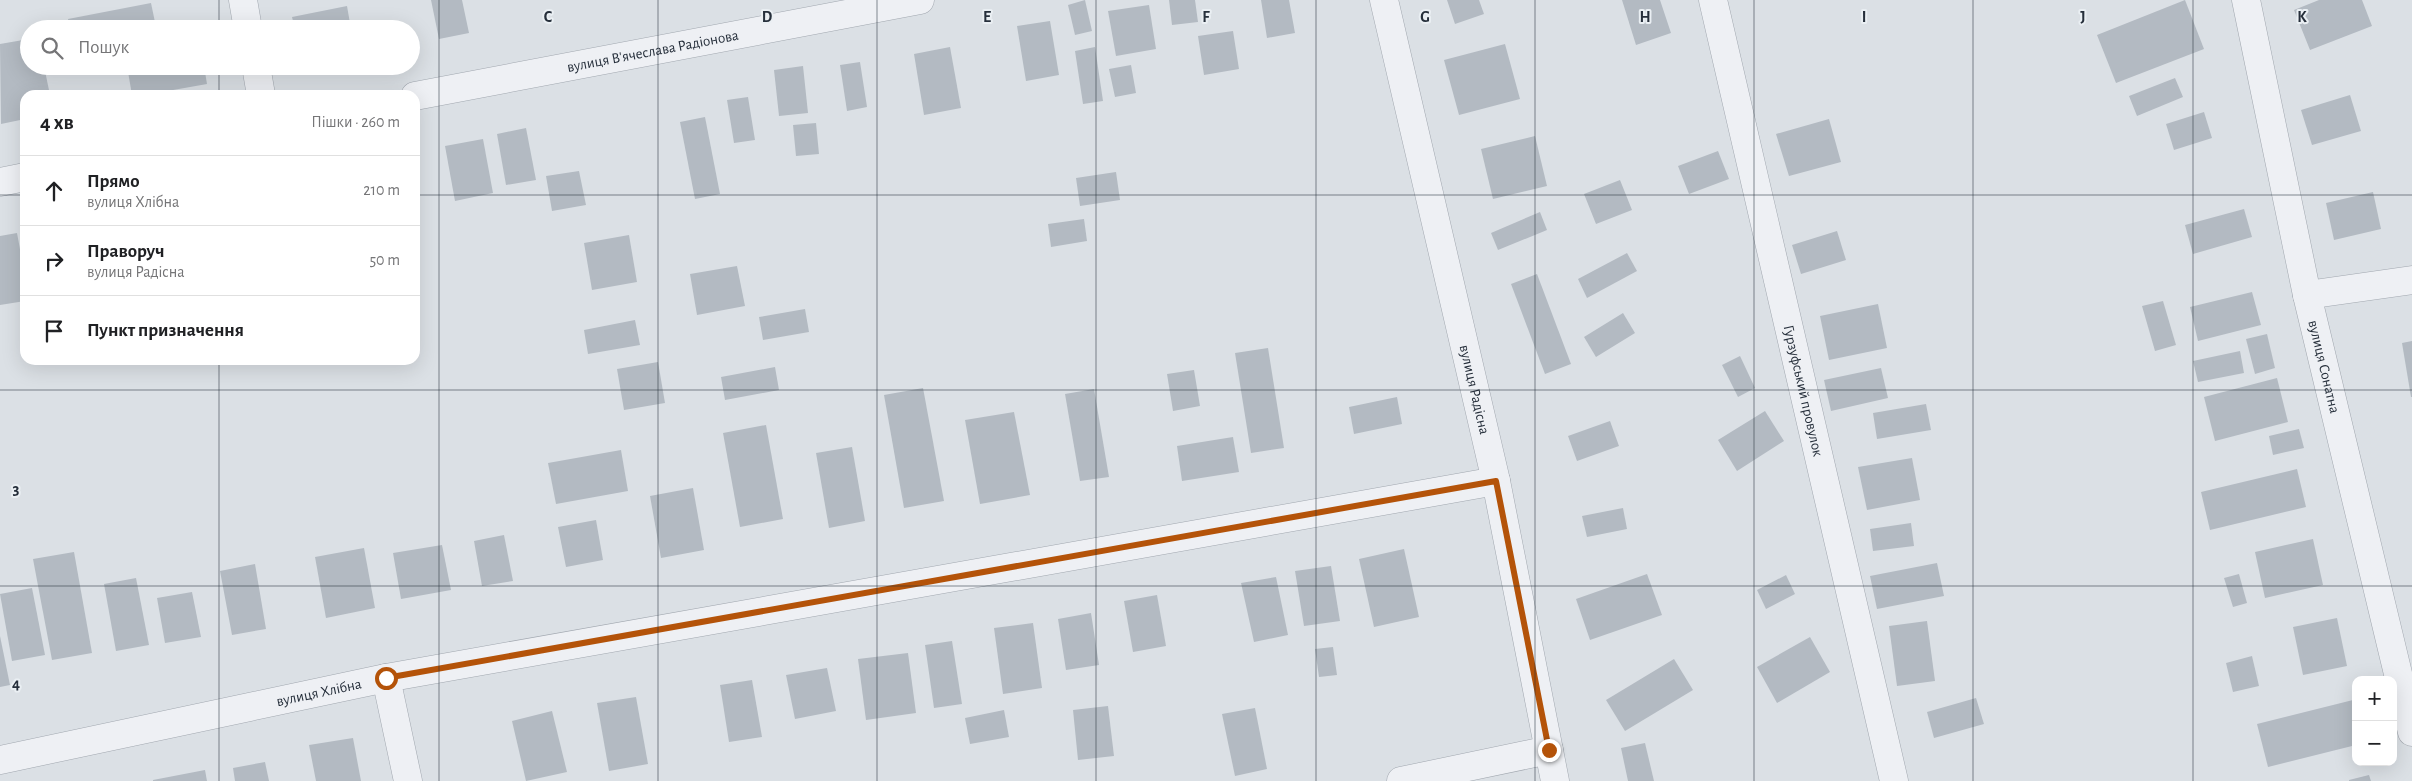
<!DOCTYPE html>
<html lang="uk">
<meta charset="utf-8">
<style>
:root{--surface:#fff;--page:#f6f6f6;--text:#202124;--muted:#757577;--line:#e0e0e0}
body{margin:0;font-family:"Alegreya Sans",sans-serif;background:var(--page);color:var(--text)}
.controls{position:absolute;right:15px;bottom:15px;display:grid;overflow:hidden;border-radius:10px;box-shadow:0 5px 20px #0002}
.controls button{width:45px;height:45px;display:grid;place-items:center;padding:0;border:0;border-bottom:1px solid var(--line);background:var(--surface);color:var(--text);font:25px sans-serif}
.stop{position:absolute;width:15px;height:15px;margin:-11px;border:4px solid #b45309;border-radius:50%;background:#fff}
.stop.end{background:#b45309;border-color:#fff;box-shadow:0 1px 5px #0008}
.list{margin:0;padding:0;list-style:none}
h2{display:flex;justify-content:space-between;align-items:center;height:65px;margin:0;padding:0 20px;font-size:21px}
h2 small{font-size:16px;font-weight:400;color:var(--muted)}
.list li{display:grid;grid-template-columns:32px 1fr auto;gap:15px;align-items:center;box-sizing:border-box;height:70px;padding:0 20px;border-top:1px solid var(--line)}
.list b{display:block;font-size:19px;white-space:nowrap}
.list p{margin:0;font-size:16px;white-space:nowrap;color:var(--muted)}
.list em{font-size:16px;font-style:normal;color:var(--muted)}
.icon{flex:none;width:28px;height:28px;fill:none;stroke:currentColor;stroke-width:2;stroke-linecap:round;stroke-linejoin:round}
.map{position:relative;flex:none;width:2412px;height:781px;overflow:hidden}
.search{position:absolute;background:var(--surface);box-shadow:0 5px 20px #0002;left:20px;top:20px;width:400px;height:55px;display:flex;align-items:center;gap:12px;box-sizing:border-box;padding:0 18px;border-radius:28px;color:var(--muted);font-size:19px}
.panel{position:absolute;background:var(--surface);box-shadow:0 5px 20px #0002;left:20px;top:90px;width:400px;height:275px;border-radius:15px}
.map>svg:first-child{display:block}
.building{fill:#b3bac2}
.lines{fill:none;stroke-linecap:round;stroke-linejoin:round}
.minor-casing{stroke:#a1a7af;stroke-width:29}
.minor{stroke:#eef0f4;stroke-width:28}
.route{stroke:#b45309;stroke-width:6}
.grid{fill:none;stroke:#262f3b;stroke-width:1;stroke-opacity:0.55}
.labels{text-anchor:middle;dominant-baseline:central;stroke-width:4;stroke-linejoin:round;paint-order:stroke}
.street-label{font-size:15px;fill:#262f3b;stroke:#eaeff3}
.grid-label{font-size:16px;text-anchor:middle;font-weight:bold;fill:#262f3b;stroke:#eaeff3;stroke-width:4;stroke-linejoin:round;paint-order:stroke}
</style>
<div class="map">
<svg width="2412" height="781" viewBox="0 0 2412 781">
<rect width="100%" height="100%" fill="#dbe0e5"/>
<g class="building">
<path d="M431,0H462L469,33L439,39Z"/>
<path d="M1085,0L1092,31L1075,35L1068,5Z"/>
<path d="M1169,0H1195L1198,22L1172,25Z"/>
<path d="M1261,0H1289L1295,33L1267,38Z"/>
<path d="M1447,0H1479L1484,14L1455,24Z"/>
<path d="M1622,0H1660L1671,33L1636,45Z"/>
<path d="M2185,0L2204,49L2116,83L2097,35Z"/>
<path d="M2319,0H2362L2372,26L2310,50L2294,10Z"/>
<path d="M151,3L156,27L70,29L68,19Z"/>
<path d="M1149,5L1156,49L1116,56L1108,11Z"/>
<path d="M347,6L351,29H295L292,17Z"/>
<path d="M1050,21L1059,75L1026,81L1017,26Z"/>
<path d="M1233,31L1239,69L1204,75L1198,36Z"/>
<path d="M29,39V66H44L50,95H25V119L1,124L0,44Z"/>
<path d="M1505,44L1520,99L1459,115L1444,60Z"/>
<path d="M950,47L961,108L924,115L914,54Z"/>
<path d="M1095,47L1103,101L1083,104L1075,51Z"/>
<path d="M860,62L867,107L847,111L840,65Z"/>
<path d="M1131,65L1136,93L1115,97L1109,69Z"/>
<path d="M127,66H204L207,84L145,95H132Z"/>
<path d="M803,66L808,113L779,116L774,70Z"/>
<path d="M2175,78L2183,97L2137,116L2129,96Z"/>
<path d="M2350,95L2361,131L2312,145L2301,110Z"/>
<path d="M748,97L755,140L734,143L727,100Z"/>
<path d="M2204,112L2212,138L2174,150L2166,124Z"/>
<path d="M705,117L720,194L695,199L680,122Z"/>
<path d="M1829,119L1841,162L1789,176L1776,134Z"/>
<path d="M816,123L819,154L796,156L793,125Z"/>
<path d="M526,128L536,180L506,185L497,134Z"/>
<path d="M1535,136L1547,186L1493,199L1481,149Z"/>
<path d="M483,139L493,193L455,201L445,146Z"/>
<path d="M1718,151L1729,179L1689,194L1678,166Z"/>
<path d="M579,171L586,205L552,211L546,176Z"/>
<path d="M1116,172L1120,200L1080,206L1076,178Z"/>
<path d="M1620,180L1632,210L1596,224L1584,194Z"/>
<path d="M2373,192L2381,229L2334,240L2326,203Z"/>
<path d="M2244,209L2252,237L2193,254L2185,225Z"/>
<path d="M1540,212L1547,230L1498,250L1491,233Z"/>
<path d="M1084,219L1087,241L1051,247L1048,224Z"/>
<path d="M1837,231L1846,260L1801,274L1792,245Z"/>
<path d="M17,233L25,276V301L0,305V236Z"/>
<path d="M629,235L637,282L592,290L584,243Z"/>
<path d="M1627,253L1637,271L1587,298L1578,279Z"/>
<path d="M737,266L745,306L697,315L690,274Z"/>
<path d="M1537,274L1571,364L1545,374L1511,284Z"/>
<path d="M2252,292L2261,325L2198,341L2190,307Z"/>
<path d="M2163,301L2176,345L2155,351L2142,306Z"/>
<path d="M1878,304L1887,348L1829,360L1820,316Z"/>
<path d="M805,309L809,332L763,340L759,317Z"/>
<path d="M1623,313L1635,333L1596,357L1584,337Z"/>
<path d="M635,320L640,345L588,354L584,330Z"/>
<path d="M2267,334L2275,368L2255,374L2246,339Z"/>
<path d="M2412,341V397H2411L2402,343Z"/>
<path d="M1268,348L1284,448L1251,453L1235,353Z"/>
<path d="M2240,351L2244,373L2198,382L2193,361Z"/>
<path d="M1740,356L1755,388L1738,397L1722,365Z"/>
<path d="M658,362L665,403L624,410L617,369Z"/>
<path d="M775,367L779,390L725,400L721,377Z"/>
<path d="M1881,368L1888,398L1831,411L1824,380Z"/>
<path d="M1194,370L1200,406L1173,411L1167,374Z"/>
<path d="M2277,378L2288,422L2215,441L2204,397Z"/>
<path d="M923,388L944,501L904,508L884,395Z"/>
<path d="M1094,389L1109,477L1080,481L1065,394Z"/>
<path d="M1397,397L1402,424L1354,434L1349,407Z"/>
<path d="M1926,404L1931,430L1877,439L1873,413Z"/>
<path d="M1765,411L1784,441L1737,471L1718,440Z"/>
<path d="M1014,412L1030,495L980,504L965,420Z"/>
<path d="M1610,421L1619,446L1577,461L1568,436Z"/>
<path d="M766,425L783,519L740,527L723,433Z"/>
<path d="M2299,429L2304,448L2273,455L2269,436Z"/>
<path d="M1233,437L1239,472L1182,481L1177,446Z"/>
<path d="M852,447L865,521L829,528L816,453Z"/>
<path d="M621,450L628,491L556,504L548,463Z"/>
<path d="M1912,458L1920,500L1867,510L1858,467Z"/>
<path d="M2297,469L2306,507L2210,530L2201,492Z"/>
<path d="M693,488L704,550L661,558L650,496Z"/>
<path d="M1623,508L1627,529L1587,537L1582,516Z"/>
<path d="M596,520L603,560L566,567L558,527Z"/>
<path d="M1911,523L1914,546L1873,551L1870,529Z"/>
<path d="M504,535L513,581L482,586L474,541Z"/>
<path d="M2313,539L2323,585L2265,598L2255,552Z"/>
<path d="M442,545L451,590L401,599L393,553Z"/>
<path d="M364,548L375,608L326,618L315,557Z"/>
<path d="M1404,549L1419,617L1374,627L1359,559Z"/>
<path d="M74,552L92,653L52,660L33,559Z"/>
<path d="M1937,563L1944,596L1877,609L1870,576Z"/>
<path d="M255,564L266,629L232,635L220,571Z"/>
<path d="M1331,566L1340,621L1304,626L1295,571Z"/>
<path d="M1647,574L1662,615L1590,640L1576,599Z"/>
<path d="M2239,574L2247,603L2233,607L2224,578Z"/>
<path d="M1786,575L1795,594L1766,609L1757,590Z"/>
<path d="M1276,577L1288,635L1254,642L1241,583Z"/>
<path d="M136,578L149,645L116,651L104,584Z"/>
<path d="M32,588L45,655L12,661L0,594Z"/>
<path d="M192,592L201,637L165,643L157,598Z"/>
<path d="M1157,595L1166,646L1133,652L1124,601Z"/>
<path d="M1091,613L1099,665L1066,670L1058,619Z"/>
<path d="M2337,618L2347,666L2303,675L2293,627Z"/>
<path d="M1927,621L1935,681L1897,686L1889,626Z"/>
<path d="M1033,623L1042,688L1003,694L994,628Z"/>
<path d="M0,636L10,685L0,687Z"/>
<path d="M1810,637L1830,672L1777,703L1757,667Z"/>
<path d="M952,641L962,704L934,708L925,645Z"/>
<path d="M1333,647L1337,675L1319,677L1315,649Z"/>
<path d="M908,653L916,713L866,720L858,659Z"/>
<path d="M2252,656L2259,686L2233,692L2226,663Z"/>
<path d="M1674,659L1693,690L1625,731L1606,700Z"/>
<path d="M827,668L836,711L795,719L786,675Z"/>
<path d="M752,680L762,737L729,742L720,685Z"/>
<path d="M636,697L648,764L609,771L597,703Z"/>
<path d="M1976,698L1984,724L1934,738L1927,712Z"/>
<path d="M2353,700L2356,712V745L2268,767L2257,724Z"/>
<path d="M1108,706L1114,756L1078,760L1073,710Z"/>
<path d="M1255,708L1267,769L1235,776L1222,714Z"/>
<path d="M1004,710L1009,737L970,744L965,718Z"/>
<path d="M552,711L567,772L526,781L512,721Z"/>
<path d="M353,738L361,781H316L309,745Z"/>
<path d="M1645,743L1654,781H1628L1621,748Z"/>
<path d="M265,762L269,781H235L233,768Z"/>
<path d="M205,770L207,781H153V780Z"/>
<path d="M2369,775L2371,781H2349V780Z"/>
</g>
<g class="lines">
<g class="minor-casing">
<g id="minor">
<path d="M243,0L248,29"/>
<path id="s1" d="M1384,0L1496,481L1555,781"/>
<path id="s2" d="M1713,0L1894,781"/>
<path id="s3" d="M2246,0L2307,295L2412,732"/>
<path d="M256,66L261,95"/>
<path id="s4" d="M415,96L920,0"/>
<path d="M0,182L25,177"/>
<path d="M2307,295L2412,280"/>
<path d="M386,678L408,781"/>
<path id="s5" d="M0,760L386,678L1496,481"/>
<path d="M1401,781L1549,750"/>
</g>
</g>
<use href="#minor" class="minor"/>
</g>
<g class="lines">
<path class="route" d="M386,678L1496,481L1549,750"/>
</g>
<path class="grid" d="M219,0V29M439,0V781M658,0V781M877,0V781M1096,0V781M1316,0V781M1535,0V781M1754,0V781M1973,0V781M2193,0V781M219,66V95M0,195H25M415,195H2412M219,360V781M0,390H2412M0,586H2412"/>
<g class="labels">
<g class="street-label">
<text stroke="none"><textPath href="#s4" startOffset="242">вулиця В'ячеслава Радіонова</textPath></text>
<text stroke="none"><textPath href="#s3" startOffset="375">вулиця Сонатна</textPath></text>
<text stroke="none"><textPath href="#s1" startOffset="400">вулиця Радісна</textPath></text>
<text stroke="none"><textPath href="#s2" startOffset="401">Гурзуфський провулок</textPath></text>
<text stroke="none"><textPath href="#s5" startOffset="326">вулиця Хлібна</textPath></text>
</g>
</g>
<g class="grid-label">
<text x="548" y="22">C</text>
<text x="767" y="22">D</text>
<text x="987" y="22">E</text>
<text x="1206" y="22">F</text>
<text x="1425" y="22">G</text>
<text x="1645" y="22">H</text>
<text x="1864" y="22">I</text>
<text x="2083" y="22">J</text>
<text x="2302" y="22">K</text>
<text x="16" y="494">3</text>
<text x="16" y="689">4</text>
</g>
</svg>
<div class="controls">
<button>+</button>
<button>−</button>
</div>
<div class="stop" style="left:386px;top:678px"></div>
<div class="stop end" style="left:1549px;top:750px"></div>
<div class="search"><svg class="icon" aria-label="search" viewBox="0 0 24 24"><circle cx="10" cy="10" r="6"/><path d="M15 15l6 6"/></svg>Пошук</div>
<section class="panel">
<h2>4 хв<small>Пішки · 260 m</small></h2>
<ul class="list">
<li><svg class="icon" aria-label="ahead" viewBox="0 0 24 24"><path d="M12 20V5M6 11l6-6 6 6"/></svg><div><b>Прямо</b><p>вулиця Хлібна</p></div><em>210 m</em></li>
<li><svg class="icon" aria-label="right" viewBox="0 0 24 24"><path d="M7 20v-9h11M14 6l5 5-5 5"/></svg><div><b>Праворуч</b><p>вулиця Радісна</p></div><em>50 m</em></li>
<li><svg class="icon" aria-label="arrive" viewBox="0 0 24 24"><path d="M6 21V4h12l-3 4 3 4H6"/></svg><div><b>Пункт призначення</b></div></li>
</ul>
</section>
</div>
